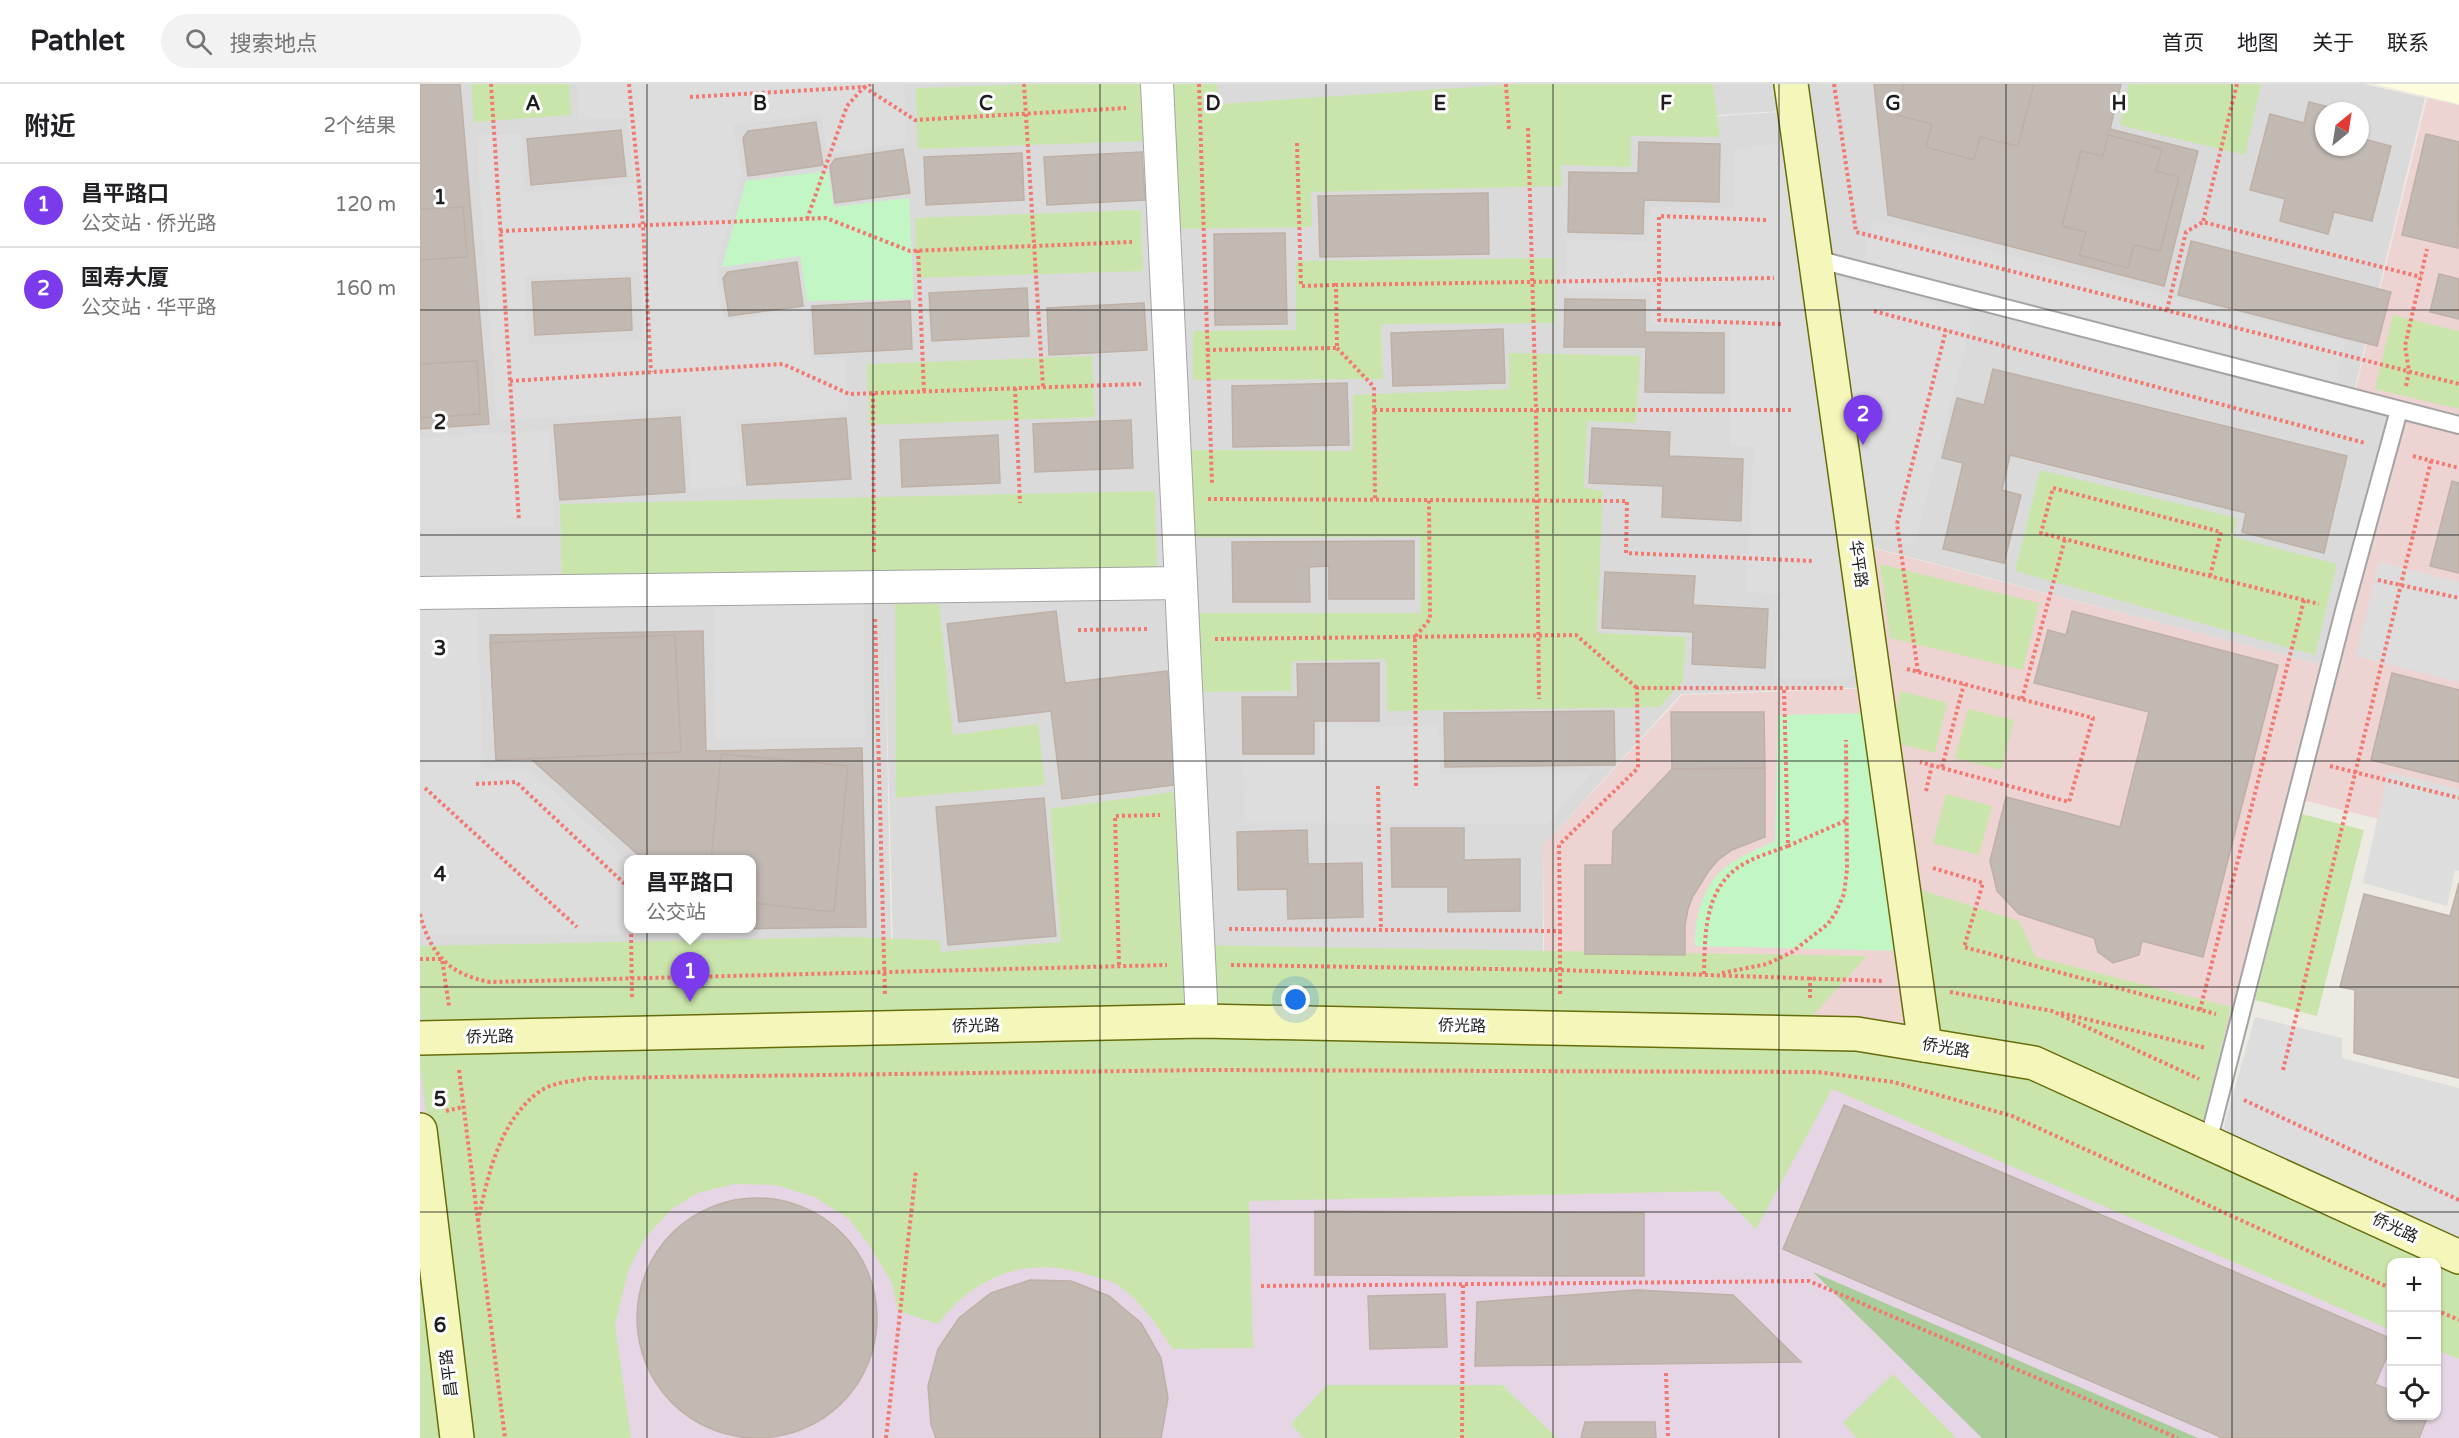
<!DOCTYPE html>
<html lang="zh">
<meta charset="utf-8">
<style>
:root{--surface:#fff;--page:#f2f2f2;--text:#202124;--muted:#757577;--line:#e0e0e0;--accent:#7c3aed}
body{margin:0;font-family:"Varela Round","Noto Sans SC",sans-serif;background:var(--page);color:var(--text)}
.controls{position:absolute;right:18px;bottom:18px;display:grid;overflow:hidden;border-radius:12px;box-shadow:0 2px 4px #0004}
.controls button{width:54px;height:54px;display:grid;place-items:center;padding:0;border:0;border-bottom:2px solid var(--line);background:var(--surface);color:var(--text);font:30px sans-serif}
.compass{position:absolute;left:1895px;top:18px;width:54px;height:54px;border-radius:50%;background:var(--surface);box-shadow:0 2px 4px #0004;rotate:30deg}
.you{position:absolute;left:876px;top:916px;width:21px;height:21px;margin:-15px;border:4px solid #fff;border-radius:50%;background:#1a73e8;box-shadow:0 0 0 9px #1a73e833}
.badge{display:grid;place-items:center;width:39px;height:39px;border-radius:50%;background:var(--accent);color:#fff;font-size:20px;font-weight:700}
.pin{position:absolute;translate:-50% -50px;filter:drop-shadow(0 2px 3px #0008)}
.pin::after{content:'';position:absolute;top:32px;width:21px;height:18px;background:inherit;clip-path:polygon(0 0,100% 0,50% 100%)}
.popup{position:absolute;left:204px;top:771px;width:132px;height:78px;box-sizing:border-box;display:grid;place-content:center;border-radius:12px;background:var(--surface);filter:drop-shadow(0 2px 4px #0005);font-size:20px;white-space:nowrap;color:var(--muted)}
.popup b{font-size:22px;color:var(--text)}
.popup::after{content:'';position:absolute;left:50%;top:100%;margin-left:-12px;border:12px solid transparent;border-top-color:var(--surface)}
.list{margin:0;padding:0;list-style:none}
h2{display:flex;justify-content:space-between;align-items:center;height:78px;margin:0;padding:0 24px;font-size:26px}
h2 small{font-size:20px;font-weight:400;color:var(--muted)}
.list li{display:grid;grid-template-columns:39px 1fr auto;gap:18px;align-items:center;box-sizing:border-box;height:84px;padding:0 24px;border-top:2px solid var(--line)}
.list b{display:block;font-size:22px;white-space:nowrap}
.list p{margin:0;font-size:20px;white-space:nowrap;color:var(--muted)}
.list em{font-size:20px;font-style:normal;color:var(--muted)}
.icon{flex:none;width:33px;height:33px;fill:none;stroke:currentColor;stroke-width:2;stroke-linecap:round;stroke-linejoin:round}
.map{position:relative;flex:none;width:2039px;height:1354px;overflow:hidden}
header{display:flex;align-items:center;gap:36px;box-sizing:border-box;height:84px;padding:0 30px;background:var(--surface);border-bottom:2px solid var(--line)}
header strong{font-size:28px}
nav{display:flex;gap:33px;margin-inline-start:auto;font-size:21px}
.search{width:420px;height:54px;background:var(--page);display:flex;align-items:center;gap:15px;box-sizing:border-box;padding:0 21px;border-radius:33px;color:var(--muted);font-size:22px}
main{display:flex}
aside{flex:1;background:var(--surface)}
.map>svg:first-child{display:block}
.residential{fill:#dbdada;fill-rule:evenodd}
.commercial{fill:#eed3d3}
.industrial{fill:#e6d5e4;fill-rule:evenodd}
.education{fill:#fdfcdc}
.grass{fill:#cae5ab}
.forest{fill:#aacb9a}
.park{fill:#c2f6c4}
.parking{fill:#ddd;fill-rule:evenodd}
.building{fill:#c2b9b3;stroke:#beb0a6;stroke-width:1.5}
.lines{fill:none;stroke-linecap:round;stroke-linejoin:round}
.lane-casing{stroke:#a4a4a4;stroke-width:20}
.street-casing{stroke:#a4a4a4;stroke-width:34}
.secondary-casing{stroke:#666d0a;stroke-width:36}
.path{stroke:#f27870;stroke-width:4;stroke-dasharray:3 3;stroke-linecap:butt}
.lane{stroke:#fff;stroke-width:16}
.street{stroke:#fff;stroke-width:32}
.secondary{stroke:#f5f6b9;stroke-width:33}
.grid{fill:none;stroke:#1d1d1d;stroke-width:1.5;stroke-opacity:0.55}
.labels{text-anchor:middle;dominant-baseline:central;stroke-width:6;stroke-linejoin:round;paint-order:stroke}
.street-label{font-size:16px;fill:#1d1d1d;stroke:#fff}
.grid-label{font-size:20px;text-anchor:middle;font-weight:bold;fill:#1d1d1d;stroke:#fff;stroke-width:6;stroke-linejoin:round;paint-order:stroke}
</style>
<header>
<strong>Pathlet</strong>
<div class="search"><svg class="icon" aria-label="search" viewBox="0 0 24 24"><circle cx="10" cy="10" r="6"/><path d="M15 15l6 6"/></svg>搜索地点</div>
<nav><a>首页</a><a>地图</a><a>关于</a><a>联系</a></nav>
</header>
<main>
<aside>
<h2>附近<small>2个结果</small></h2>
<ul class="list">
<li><span class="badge">1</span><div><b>昌平路口</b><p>公交站 · 侨光路</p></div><em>120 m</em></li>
<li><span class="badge">2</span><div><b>国寿大厦</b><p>公交站 · 华平路</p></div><em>160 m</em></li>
</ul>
</aside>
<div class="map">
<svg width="2039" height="1354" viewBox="0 0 2039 1354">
<rect width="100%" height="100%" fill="#edeae3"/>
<g class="residential">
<path d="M0,0H736L760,498L0,506Z"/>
<path d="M740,0H1369L1373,26L743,69Z"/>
<path d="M1374,0H1944L2005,14L1933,312L1398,173ZM1904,27H1940V63H1904Z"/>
<path d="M1373,27L1454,603L1261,610L1123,762V942L784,936L743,70Z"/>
<path d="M1399,178L1979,326L1909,583L1436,459Z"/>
<path d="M759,500L781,936L475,942L464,515L473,942L0,952V511ZM208,776H332V844H208Z"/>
</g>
<g class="commercial">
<path d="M2007,14L2039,21V755L1878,715L1981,325L1934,312Z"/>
<path d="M1437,460L1909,583L1788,1057L1506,959Z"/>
<path d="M1454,604L1502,958L1125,941L1123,762L1262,611Z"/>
</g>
<path class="industrial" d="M1437,951L2039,1174V1354H38L0,1032V956ZM1972,1178H2016V1332H1972Z"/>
<path class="education" d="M1954,0H2039V20Z"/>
<g class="grass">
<path d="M51,0H149L151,31L54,38Z"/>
<path d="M621,0H722L724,57L498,65L496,4Z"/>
<path d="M750,0H797L799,20L1097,0H1293L1300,53L1211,52V83L1141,81L1142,102L891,108L892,143L754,145Z"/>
<path d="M1709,0H1841L1825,71L1700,41Z"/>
<path d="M721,126L723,187L497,194L495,134Z"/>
<path d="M1135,174V239L961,240L963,295L773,296V247L876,246V177Z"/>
<path d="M1973,231L2039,247V325L1955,305Z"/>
<path d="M1089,269L1220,272L1216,339L1167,337L1164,404L1183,407L1177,549L1266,553L1263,597L1240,623L967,627L966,575L872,577L871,607L776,608L770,529H1001L1000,453H774L768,366L933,367V311L1089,305Z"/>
<path d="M672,272L675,333L449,341L447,280Z"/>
<path d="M1620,386L1817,434L1813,453L1917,480L1895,571L1595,487Z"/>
<path d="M735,407L737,484L142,497L140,420Z"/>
<path d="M1460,480L1619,519L1603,586L1470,554Z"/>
<path d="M475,519L519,520L533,651L618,640L625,701L476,714Z"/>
<path d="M1481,607L1527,619L1515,669L1468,657Z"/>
<path d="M1548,625L1594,636L1581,686L1535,674Z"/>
<path d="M759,707L769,861L1447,872L1387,938L3,942L0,922V862L427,853L519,856L521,868L641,858L630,725Z"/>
<path d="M1526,710L1572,722L1559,771L1513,759Z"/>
<path d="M1882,730L1944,746L1897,932L1835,916Z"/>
<path d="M1495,804L1599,837L1616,873L1811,923L1781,1047L1515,953Z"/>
<path d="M782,941L1434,954L1611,983L2039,1180V1275L2017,1266L2016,1178H1972L1971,1246L1412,1005L1336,1145L1298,1107L829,1117L833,1264L753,1265C738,1243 722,1218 699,1202C692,1196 678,1194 669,1191C610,1171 556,1190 518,1240L478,1227L472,1199L450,1162L429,1135L395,1113L355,1101L315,1100L277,1109L251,1126L224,1155L208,1187L195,1241L211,1354H46L0,981V964Z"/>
<path d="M0,1109L29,1354H0Z"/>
<path d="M1473,1290L1536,1354H1437L1423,1339Z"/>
<path d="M907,1301H1082L1137,1354H884L871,1340Z"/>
</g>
<path class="forest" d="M1393,1188L1778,1354H1562Z"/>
<g class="park">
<path d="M408,87L414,123L489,114L494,215L387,217L380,172L302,183L326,97Z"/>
<path d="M1449,629L1485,867L1275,862C1274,836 1283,800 1306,783C1320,772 1339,765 1355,757L1358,631Z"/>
</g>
<g class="parking">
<path d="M157,0H484L488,59L408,69L400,30L313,41L322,91L297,182L303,237L387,225L391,275L425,273L428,327L316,336L322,401L271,406L265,324L76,337L56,51L101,50L105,109L214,99L207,34L159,35ZM220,187L224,256L109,261L105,192Z"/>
<path d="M1369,58L1437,593L1354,594L1359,511L1325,507L1334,362L1310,361L1311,242L1231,240V209L1147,207V155L1227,158L1229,123L1313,125L1314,65Z"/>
<path d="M1453,136L1926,258L1915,298L1443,176Z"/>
<path d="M1410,192L1554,230L1495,461L1447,449Z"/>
<path d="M129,346L135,442L0,445V354Z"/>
<path d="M1959,478L2039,498V598L1936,572Z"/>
<path d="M293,517H444L445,654L295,655Z"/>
<path d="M0,524L57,525L64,685H109L208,777V844L235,845V851L0,850Z"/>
<path d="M1019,641L1020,690L1172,688L1127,740L824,739L823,677L901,676L900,643Z"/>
<path d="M1968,688L2039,705V787L2035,786L2027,822L1943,799Z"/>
<path d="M1835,933L1922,954V974L2039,1004V1159L1802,1049Z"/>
</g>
<g class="building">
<path d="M0,0H31V5L0,7Z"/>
<path d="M0,0H40L69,340L0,345Z"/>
<path d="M1454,0H1701L1690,45L1778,67L1744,202L1468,131Z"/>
<path d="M1484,0H1614L1598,62L1560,53L1554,76L1506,63L1512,40L1476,31Z"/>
<path d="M1889,18L1925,27H1904V63H1940V54L1971,62L1952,137L1914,128L1908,150L1860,137L1865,115L1830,106L1850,30L1884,39Z"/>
<path d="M396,38L403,81L328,92L323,54L328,47Z"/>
<path d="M201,46L206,92L111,101L107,55Z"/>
<path d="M2006,50L2039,58L2038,164L1982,151Z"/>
<path d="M1688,51L1742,65L1736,87L1759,93L1740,167L1714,161L1708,184L1659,171L1666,148L1642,142L1661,67L1683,72Z"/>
<path d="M1219,58L1300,60L1299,118L1224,116L1223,150L1148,148L1149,88L1218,89Z"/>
<path d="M483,65L490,109L415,119L410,82L415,75Z"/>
<path d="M722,68L725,116L627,121L624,73Z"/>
<path d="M602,69L604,116L506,121L504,73Z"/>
<path d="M1068,109L1069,170L900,173L898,112Z"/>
<path d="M43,123L47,173L0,176V125Z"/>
<path d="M865,149L867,240L795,241L794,150Z"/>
<path d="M1771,157L1971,208L1957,262L1758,211Z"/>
<path d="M377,178L383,222L309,232L303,194L308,188Z"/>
<path d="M2019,190L2039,195V235L2010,228Z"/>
<path d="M210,194L212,246L115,251L112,198Z"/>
<path d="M607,204L609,252L512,257L509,209Z"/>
<path d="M1145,215L1225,216V248L1304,249V309L1225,308L1226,263H1144Z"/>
<path d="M490,217L492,265L395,270L392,222Z"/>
<path d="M724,219L727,266L629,271L627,224Z"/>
<path d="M1083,245L1085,299L973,302L971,249Z"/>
<path d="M57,277L60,330L0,334V280Z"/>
<path d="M1573,285L1927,372L1904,469L1822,448L1826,429L1590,371L1582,406L1601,411L1584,479L1523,465L1543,379L1522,374L1537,314L1564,321Z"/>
<path d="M927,299L929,361L813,363L812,302Z"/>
<path d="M260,333L265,408L140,416L134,341Z"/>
<path d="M426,334L431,395L327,401L322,341Z"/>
<path d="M711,336L713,384L615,388L613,340Z"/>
<path d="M1172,344L1250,348L1249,372L1323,375L1321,437L1242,433L1243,402L1169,399Z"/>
<path d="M578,351L580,399L482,403L480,356Z"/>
<path d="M2032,397L2039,399V489L2010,482Z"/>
<path d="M994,457V515H909V482L889,483L890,518H813L812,458Z"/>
<path d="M1185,488L1275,492L1273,521L1348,525L1345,584L1272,580L1273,548L1182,544Z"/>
<path d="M636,527L645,599L747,587L761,700L642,715L631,627L539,638L527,540Z"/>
<path d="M1652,527L1858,581L1783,873L1722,857L1719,871L1693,879L1678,868L1674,854L1599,830L1577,807L1570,777L1586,713L1700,743L1729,628L1614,599L1628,546L1646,551Z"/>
<path d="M283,547L286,667L442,664L446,843L253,846V844H332V776H224L111,675L76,676L70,551Z"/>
<path d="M255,551L261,668L76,676L70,559Z"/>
<path d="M959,579V637H894V670H823L822,613H878L877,580Z"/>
<path d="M1972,589L2039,606V698L1951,676Z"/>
<path d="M1194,627L1195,681L1025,683L1024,629Z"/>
<path d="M1251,628H1344L1345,684L1252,685Z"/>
<path d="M301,670L428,682L414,828L332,819V776H291Z"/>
<path d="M1345,684V753L1312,766L1298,776L1288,788L1273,812L1268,825L1265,841V871L1165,870V781H1192L1193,747L1252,685Z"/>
<path d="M624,714L636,852L528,861L516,723Z"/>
<path d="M971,744H1044V776L1100,775V827L1028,828V803H972Z"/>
<path d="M887,746L888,780L942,779L943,833L868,835L867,805L818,806L817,748Z"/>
<path d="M2039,799V994L1934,969L1935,906L1920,903L1944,810L2030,832Z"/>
<path d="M1424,1021L1972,1255V1261L1955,1300L1972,1307V1332H2008L1999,1354H1803L1363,1165Z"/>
<circle cx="337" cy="1234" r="120"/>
<path d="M895,1127L1224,1129V1192L895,1191Z"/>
<path d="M610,1196L651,1197L689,1212L721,1239L741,1274L748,1314L741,1354H516L511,1340L508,1302L518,1265L539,1234L571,1209Z"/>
<path d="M1217,1206L1313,1211L1381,1278L1055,1282L1057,1218Z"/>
<path d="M1025,1210L1027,1263L950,1265L948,1212Z"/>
<path d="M1165,1338H1235L1236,1354H1161Z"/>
</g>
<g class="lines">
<g class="lane-casing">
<g id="lane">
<path d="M1396,175L2039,341"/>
<path d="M1788,1058L1924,527L1979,326"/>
</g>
</g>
<g class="street-casing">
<g id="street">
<path d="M737,0L782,937"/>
<path d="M0,509L761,499"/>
</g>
</g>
<g class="secondary-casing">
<g id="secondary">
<path d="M1371,0L1505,961"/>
<path d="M0,954L782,937L1437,950L1614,979L2039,1173"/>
<path d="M0,1046L37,1354"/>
</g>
</g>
<g class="path">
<path d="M71,0L99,437"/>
<path d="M209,0L223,141L231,288"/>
<path d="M604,0L623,303"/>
<path d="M779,0L792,401"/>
<path d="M1086,0L1089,45"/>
<path d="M1414,0L1436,148L2039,300"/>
<path d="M1817,0L1783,138L2001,193"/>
<path d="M270,13L444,3L495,36L706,24"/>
<path d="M1108,44L1116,326L1119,615"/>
<path d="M877,59L881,202L916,201"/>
<path d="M387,135L427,22L444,3L451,0"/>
<path d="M1346,136L1239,132V236L1361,240"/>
<path d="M80,147L406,134L490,167L712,158"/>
<path d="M498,166L504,307"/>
<path d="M1747,226L1766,148L1783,138"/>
<path d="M1454,227L1945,359"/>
<path d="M917,264L954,303L955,416"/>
<path d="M787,266L917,264L916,201L1354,194"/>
<path d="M90,297L363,280L429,310L721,300"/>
<path d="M1986,302L1989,287L1985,262L2007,165"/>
<path d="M595,304L600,419"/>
<path d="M453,309L454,470"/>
<path d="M954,326H1372"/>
<path d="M1993,372L2039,384"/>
<path d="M788,415L1207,417L1206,469L1393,477"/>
<path d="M1790,492L1801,448L1633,404L1621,449L1899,520"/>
<path d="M1958,496L2039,514"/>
<path d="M455,535L465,911"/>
<path d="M658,546L730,545"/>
<path d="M795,555L1156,551L1217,604"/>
<path d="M1487,585L1673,634L1649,718L1500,678"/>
<path d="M1498,588L1477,440L1526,246"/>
<path d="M1602,615L1645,455"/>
<path d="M1910,682L2039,714"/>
<path d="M1522,683L1544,600"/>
<path d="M56,700L96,698L208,803"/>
<path d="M958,702L961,846"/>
<path d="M996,702L995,553L1010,535L1009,416"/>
<path d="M5,704L157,843"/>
<path d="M1506,707L1512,681"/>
<path d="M1368,762L1427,736"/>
<path d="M1513,784L1563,799L1544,863L1796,930"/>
<path d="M0,830C10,870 30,891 70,898L747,881"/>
<path d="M211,844L212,916"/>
<path d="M809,845L1140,847L1139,761L1218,684L1217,604H1423"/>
<path d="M1140,847V910"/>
<path d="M0,875H22L29,922"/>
<path d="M699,881L695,732L740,731"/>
<path d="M811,881L1140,886L1464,897"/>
<path d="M1302,889L1347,880L1372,868L1408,840L1416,828L1424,810L1427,786L1426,656"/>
<path d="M1284,890C1285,847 1284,799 1329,777C1341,771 1355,767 1368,762L1364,604"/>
<path d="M1390,893V916"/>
<path d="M1530,908L1632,927L1779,995"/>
<path d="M1780,926L1884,516"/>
<path d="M1641,929L1786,964"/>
<path d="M39,986L85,1354"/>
<path d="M1863,986L2011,377"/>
<path d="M1824,1016L2039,1116"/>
<path d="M26,1027L43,1023"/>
<path d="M58,1137C68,1091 79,1037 120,1007C134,998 153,997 169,994L786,986L1398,988L1473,998L1592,1032L1972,1205"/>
<path d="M841,1202L1389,1197L1758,1354"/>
<path d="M2016,1226L2039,1236"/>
<path d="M1246,1289L1248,1354"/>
<path d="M466,1354L496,1086"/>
<path d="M1042,1354L1043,1200"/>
</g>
<use href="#lane" class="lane"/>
<use href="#street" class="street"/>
<use href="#secondary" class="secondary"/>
</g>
<path class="grid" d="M227,0V1354M453,0V1354M680,0V1354M906,0V1354M1133,0V1354M1359,0V1354M1586,0V1354M1812,0V1354M0,226H2039M0,451H2039M0,677H2039M0,903H2039M0,1128H2039"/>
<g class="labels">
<g class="street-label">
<text transform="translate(1438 480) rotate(82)">华平路</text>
<text transform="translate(556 942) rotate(-1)">侨光路</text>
<text transform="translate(1042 942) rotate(1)">侨光路</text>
<text transform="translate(70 953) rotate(-1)">侨光路</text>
<text transform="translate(1526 964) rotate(10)">侨光路</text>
<text transform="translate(1975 1144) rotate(25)">侨光路</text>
<text transform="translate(29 1289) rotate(-97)">昌平路</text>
</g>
</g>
<g class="grid-label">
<text x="113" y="26">A</text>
<text x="340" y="26">B</text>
<text x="566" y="26">C</text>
<text x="793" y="26">D</text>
<text x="1020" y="26">E</text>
<text x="1246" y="26">F</text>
<text x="1473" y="26">G</text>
<text x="1699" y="26">H</text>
<text x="20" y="120">1</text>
<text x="20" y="345">2</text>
<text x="20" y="571">3</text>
<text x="20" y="797">4</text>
<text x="20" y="1022">5</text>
<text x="20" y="1248">6</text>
</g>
</svg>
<div class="controls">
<button>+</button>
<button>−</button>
<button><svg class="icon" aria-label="locate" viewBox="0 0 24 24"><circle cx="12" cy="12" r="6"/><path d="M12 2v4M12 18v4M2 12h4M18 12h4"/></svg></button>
</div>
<svg class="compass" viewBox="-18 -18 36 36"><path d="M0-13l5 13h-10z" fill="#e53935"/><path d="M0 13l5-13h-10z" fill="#757577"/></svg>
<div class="you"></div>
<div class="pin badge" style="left:270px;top:918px">1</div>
<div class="popup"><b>昌平路口</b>公交站</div>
<div class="pin badge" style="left:1443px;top:361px">2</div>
</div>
</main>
